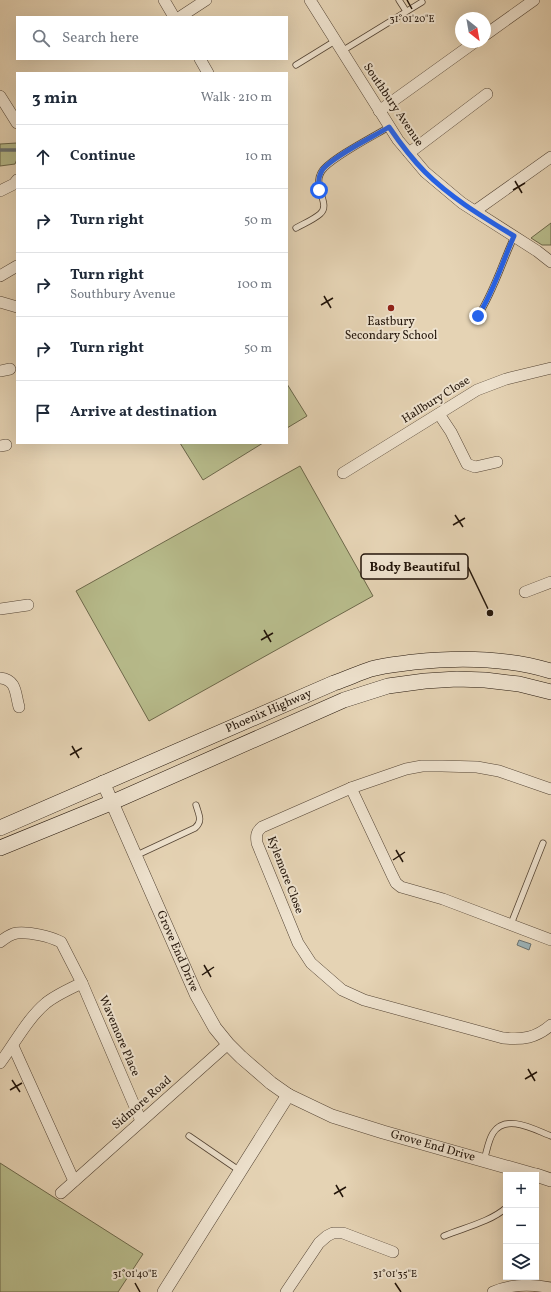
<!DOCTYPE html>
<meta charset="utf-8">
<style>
:root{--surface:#fff;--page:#f2f2f3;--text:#1f2937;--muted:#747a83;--line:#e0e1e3}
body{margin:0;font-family:Vollkorn,serif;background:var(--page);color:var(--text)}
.controls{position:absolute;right:12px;bottom:12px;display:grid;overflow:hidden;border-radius:0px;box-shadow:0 4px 16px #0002}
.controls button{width:36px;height:36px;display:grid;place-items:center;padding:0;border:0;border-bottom:1px solid var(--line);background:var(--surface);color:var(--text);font:20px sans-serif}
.compass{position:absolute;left:455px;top:12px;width:36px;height:36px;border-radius:50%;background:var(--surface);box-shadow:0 4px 16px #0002;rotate:149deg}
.stop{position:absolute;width:12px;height:12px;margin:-9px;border:3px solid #2563eb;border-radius:50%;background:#fff}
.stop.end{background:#2563eb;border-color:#fff;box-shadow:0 1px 4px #0008}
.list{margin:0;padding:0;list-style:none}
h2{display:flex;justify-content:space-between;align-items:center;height:52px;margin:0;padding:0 16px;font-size:17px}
h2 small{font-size:13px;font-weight:400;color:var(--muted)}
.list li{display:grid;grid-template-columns:26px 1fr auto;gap:12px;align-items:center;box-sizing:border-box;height:64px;padding:0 16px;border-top:1px solid var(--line)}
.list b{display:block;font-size:15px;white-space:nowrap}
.list p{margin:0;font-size:13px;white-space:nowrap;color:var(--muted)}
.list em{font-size:13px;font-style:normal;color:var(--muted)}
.icon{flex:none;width:22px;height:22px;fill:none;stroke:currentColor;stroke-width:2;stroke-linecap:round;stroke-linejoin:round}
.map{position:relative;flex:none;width:551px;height:1292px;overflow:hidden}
.search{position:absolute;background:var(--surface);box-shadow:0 4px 16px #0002;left:16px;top:16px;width:272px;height:44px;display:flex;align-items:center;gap:10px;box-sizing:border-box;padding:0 14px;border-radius:0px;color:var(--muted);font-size:15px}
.panel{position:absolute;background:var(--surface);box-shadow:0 4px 16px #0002;left:16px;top:72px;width:272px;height:372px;border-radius:0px}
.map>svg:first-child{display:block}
.green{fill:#b7bb8b;stroke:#6d684a}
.water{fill:#9cb4b9;stroke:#6c7473}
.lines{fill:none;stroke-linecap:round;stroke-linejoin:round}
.stream{stroke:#6c7473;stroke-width:3.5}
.service-casing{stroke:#544434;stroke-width:7}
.minor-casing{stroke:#544434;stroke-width:12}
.tertiary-casing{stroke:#544434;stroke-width:14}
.secondary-casing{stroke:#23150a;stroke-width:16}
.service{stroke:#eee2ce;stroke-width:5.5}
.minor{stroke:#eee2ce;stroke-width:11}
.tertiary{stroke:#eee2ce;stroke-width:13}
.secondary{stroke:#eee2ce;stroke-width:15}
.route{stroke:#2563eb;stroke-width:5}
.ticks{fill:none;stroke:#23150a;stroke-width:1.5}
.poi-dot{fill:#8f2418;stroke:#eee2ce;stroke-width:1.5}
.labels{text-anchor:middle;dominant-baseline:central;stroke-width:4;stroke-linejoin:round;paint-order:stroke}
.street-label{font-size:12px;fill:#23150a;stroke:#eee2ce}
.poi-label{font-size:12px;fill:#23150a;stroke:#eee2ce}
.ticks-label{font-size:10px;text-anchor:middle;fill:#23150a;stroke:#eee2ce;stroke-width:4;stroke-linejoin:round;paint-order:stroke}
.leader{fill:none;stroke:#23150a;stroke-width:1.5}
.callout-dot{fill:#23150a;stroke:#eee2ce;stroke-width:1.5}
.callout{fill:#eee2ce;stroke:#23150a;stroke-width:1.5}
.callout-label{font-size:13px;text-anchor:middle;font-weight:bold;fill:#23150a}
</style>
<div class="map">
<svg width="551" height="1292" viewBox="0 0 551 1292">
<rect width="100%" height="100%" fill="#e5d3b4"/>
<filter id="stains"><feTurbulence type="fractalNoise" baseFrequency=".005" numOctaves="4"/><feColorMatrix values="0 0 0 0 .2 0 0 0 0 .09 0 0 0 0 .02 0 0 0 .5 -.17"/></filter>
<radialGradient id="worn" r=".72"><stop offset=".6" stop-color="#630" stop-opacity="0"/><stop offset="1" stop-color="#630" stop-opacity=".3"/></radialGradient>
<g class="green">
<path d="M17,143V159L15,164L0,166V144Z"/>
<path d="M551,223V245H542L531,238Z"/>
<path d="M287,384L307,416L287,428Z"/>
<path d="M180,443H263L203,480Z"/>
<path d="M300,466L373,596L149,721L76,591Z"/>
<path d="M0,1163L143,1254L118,1292H0Z"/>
</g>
<path class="water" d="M519,940L531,944L529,950L517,945Z"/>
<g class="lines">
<path class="stream" d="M0,150H17"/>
<g class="service-casing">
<g id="service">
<path d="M399,0L406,11"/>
<path d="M342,51L422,2"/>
<path d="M296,65L335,41"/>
<path d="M296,228C303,224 313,220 320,214C332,204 311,187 322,171C331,158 374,136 389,127"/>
<path d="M478,316C494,291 502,263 514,237"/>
<path d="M135,856L195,828C203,821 199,815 196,805"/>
<path d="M511,924L543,843"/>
<path d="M189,1136L240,1171"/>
<path d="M484,1160C487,1151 488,1141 493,1133C506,1113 535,1130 551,1136"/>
<path d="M444,1236C463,1228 490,1222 506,1208"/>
</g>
</g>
<g class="minor-casing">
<g id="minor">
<path d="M164,0L174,17"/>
<path d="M310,0L398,140L425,172L462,203L537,251L551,262"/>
<path d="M180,17L206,0"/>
<path d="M485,35L534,0"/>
<path d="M200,59L208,73"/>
<path d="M0,96L17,123"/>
<path d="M379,111L475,42"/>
<path d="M409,153L487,94"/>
<path d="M0,191L14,184L17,180"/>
<path d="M475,211L551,157"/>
<path d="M0,276L17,266"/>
<path d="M0,302L17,307"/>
<path d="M0,371L10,369"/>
<path d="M439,414L451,432L467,464L475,467L497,462"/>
<path d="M0,446L6,445"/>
<path d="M343,473L477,390L506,379L551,368"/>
<path d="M525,592L551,582"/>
<path d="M0,609L28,605"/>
<path d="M0,678C17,680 15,693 19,707"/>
<path d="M351,788L392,875L396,883L401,887L443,899L551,940"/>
<path d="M551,789L499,771L477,767L442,766H422L406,769L351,788L262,827C256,832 256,836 257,843L298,943L311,963L342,990L364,1000L503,1038C523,1040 536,1038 551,1025"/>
<path d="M0,942C5,938 10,934 17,933C30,932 49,936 61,942L82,983L141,1121"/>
<path d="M13,1046L74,1181"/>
<path d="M0,1063C15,1043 27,1019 46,1003C56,995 69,989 82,983"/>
<path d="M61,1193L228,1044"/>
<path d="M286,1292L319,1243L327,1236L333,1233H343L393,1252"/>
<path d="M493,1292C511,1284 532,1284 551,1288"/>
</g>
</g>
<g class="tertiary-casing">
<g id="tertiary">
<path id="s1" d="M103,782L196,994L215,1028L228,1044L241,1057L271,1083L288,1095L332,1116L383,1132L535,1175"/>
<path d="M536,1175L551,1180"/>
<path d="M164,1292L288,1095"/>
</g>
</g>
<g class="secondary-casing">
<g id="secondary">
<path id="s2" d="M0,828L334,683C346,679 359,673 371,669C385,665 400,664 414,662C459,657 507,658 551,671"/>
<path d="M0,848L113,802L344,700L388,686L425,681L457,679L485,680L519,684L551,692"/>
</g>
</g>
<use href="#service" class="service"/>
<use href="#minor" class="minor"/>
<use href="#tertiary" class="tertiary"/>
<use href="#secondary" class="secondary"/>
</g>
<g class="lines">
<path class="route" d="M319,190C318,183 318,176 323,169C335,155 373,137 389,127C400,143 412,159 425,172C451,198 483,217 514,236C502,263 494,291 478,316"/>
</g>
<path class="ticks" d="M407,0L412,9M515,181L522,193M513,190L525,183M324,296L331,308M321,305L333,298M455,515L463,527M453,525L465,518M264,630L271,642M261,640L273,633M72,746L79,758M70,755L82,748M396,850L403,862M393,860L405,852M204,965L211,977M202,975L214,967M528,1069L535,1081M525,1079L537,1072M12,1080L20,1092M10,1090L22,1083M336,1185L343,1197M334,1194L346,1187M135,1283L140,1292M395,1283L401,1292"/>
<circle class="poi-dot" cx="391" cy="308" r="4"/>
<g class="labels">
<g class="street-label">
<text transform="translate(393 105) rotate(56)">Southbury Avenue</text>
<text transform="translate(436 400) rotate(-32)">Hallbury Close</text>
<text stroke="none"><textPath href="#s2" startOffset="293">Phoenix Highway</textPath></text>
<text transform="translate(285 875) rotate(69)">Kylemore Close</text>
<text stroke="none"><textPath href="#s1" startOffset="185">Grove End Drive</textPath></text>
<text transform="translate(119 1036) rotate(67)">Wavemore Place</text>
<text transform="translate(142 1103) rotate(-41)">Sidmore Road</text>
<text stroke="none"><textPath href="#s1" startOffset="524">Grove End Drive</textPath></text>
</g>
<g class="poi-label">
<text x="391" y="322">Eastbury<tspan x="391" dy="14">Secondary School</tspan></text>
</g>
</g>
<g class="ticks-label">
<text x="412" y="22">31°01'20"E</text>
<text x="135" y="1277">31°01'40"E</text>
<text x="395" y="1277">31°01'35"E</text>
</g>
<path class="leader" d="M490 613L468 567"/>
<circle class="callout-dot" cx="490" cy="613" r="4"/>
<rect class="callout" x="361" y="554" width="107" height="25" rx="4"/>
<g class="callout-label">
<text x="415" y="571">Body Beautiful</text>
</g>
<rect width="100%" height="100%" filter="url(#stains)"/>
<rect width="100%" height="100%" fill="url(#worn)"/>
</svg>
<div class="controls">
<button>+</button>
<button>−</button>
<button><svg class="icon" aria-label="layers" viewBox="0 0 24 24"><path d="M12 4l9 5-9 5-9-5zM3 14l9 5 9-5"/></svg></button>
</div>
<svg class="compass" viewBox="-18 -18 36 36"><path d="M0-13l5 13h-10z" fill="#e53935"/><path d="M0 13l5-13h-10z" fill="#747a83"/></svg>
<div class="stop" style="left:319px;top:190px"></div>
<div class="stop end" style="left:478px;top:316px"></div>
<div class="search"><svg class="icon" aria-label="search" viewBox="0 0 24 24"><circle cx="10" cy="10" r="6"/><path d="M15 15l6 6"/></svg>Search here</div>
<section class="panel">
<h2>3 min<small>Walk · 210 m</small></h2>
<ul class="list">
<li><svg class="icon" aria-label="ahead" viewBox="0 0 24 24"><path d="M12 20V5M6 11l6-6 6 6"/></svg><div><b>Continue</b></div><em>10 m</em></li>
<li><svg class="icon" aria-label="right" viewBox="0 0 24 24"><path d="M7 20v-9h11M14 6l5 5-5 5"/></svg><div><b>Turn right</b></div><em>50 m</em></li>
<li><svg class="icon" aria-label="right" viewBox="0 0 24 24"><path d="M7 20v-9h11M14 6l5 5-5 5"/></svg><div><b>Turn right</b><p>Southbury Avenue</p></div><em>100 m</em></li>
<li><svg class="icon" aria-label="right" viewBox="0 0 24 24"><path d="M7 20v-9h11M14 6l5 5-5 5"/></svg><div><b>Turn right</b></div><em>50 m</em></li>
<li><svg class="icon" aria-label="arrive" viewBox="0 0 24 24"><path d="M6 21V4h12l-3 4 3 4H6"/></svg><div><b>Arrive at destination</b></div></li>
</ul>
</section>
</div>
